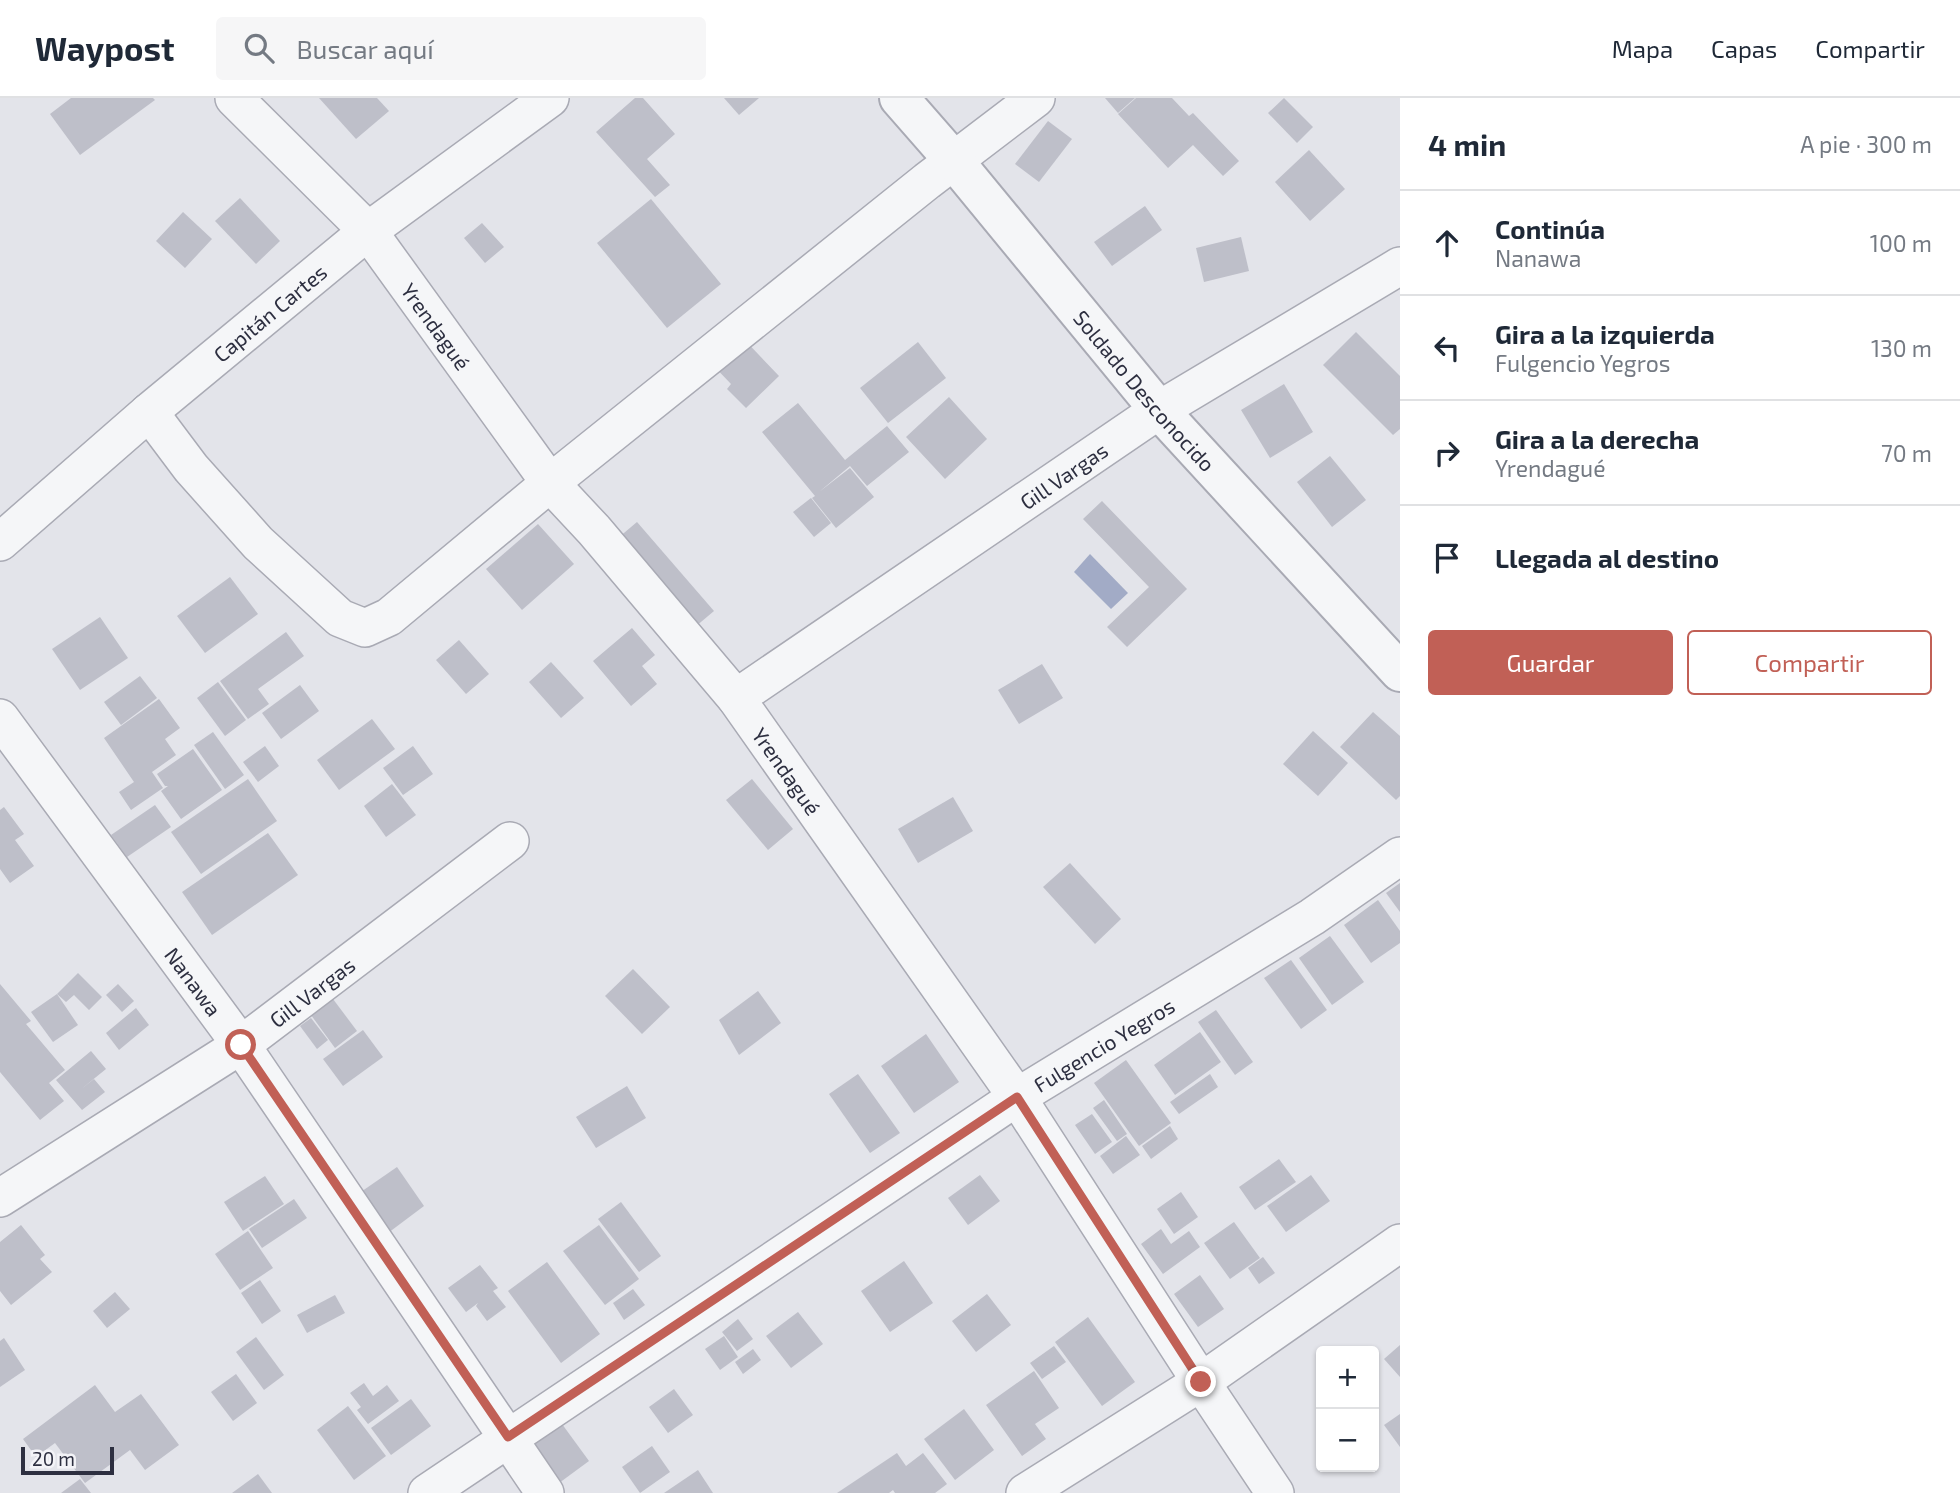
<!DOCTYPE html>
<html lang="es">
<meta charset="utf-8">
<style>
:root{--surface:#fff;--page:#f6f6f7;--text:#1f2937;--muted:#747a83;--line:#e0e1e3;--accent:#c16056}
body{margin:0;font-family:"Exo 2",sans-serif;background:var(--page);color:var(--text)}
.controls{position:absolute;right:21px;bottom:21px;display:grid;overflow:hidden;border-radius:7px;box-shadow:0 2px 5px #0004}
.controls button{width:63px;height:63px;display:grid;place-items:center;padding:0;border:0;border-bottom:2px solid var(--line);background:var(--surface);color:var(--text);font:35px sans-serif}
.scale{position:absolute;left:21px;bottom:18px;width:93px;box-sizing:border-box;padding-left:7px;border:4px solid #2d2f40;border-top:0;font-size:19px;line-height:24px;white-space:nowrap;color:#2d2f40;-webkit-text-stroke:5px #f3f3f7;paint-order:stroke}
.stop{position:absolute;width:21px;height:21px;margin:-16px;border:5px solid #c16056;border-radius:50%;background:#fff}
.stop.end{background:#c16056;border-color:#fff;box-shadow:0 2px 7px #0008}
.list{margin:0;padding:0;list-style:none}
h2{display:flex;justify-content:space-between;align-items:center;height:91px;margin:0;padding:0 28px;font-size:30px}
h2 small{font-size:23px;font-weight:400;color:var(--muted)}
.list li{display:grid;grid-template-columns:46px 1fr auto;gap:21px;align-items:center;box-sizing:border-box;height:105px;padding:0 28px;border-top:2px solid var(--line)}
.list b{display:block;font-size:26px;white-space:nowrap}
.list p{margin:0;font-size:23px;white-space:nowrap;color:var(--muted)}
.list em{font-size:23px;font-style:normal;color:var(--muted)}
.actions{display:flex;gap:14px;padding:21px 28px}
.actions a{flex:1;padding:16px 0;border:2px solid var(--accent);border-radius:7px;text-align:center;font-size:24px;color:var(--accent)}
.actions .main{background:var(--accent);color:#fff}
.icon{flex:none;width:38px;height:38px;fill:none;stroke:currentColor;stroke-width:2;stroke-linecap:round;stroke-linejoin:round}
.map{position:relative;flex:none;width:1400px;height:1395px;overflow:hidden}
header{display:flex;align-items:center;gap:42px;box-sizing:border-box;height:98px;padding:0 35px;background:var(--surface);border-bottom:2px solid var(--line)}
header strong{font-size:33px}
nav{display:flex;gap:38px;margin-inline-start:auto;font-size:24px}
.search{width:490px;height:63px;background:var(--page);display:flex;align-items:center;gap:18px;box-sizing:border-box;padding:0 24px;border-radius:7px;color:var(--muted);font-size:26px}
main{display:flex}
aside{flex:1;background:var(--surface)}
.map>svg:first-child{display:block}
.water{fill:#a2abc6}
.building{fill:#bebfc9}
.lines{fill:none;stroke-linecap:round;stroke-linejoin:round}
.minor-casing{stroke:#a9aab4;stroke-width:40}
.tertiary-casing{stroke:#a9aab4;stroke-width:42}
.minor{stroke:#f5f6f8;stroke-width:37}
.tertiary{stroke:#f5f6f8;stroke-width:38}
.route{stroke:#c16056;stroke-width:9}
.labels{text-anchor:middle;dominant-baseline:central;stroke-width:5;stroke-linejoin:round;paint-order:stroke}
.street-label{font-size:21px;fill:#2d2f40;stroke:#f3f3f7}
</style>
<header>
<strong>Waypost</strong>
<div class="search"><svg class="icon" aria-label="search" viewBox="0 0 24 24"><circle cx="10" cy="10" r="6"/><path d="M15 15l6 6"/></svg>Buscar aquí</div>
<nav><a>Mapa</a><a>Capas</a><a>Compartir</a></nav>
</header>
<main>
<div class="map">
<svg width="1400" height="1395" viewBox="0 0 1400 1395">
<rect width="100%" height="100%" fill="#e3e4ea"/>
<path class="water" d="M1090,456L1128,495L1111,511L1074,474Z"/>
<g class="building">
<path d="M71,0H153L155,2L80,57L50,16Z"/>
<path d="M319,0H377L389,13L356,41Z"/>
<path d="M635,0H643L675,36L647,61L670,87L655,99L596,34Z"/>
<path d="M724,0H759L739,17Z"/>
<path d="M1105,0H1135L1118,15Z"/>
<path d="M1136,0H1172L1189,18L1193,15L1239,63L1223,78L1193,47L1168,70L1118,16Z"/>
<path d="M1284,0L1313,29L1297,45L1268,15Z"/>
<path d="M1048,23L1072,41L1039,84L1015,66Z"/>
<path d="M1309,52L1345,91L1310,123L1275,84Z"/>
<path d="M240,100L280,143L256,166L215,123Z"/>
<path d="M651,101L721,186L667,230L597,145Z"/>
<path d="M1145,108L1162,132L1112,168L1094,144Z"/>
<path d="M183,114L212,141L185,170L156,143Z"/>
<path d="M482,125L504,149L485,165L464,140Z"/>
<path d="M1241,139L1249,173L1204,184L1196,150Z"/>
<path d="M1356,234L1400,278V331L1393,337L1323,267Z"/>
<path d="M738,235L779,278L746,310L727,291L731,286L709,263Z"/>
<path d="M918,244L946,280L888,325L860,290Z"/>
<path d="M1284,286L1313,334L1270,360L1241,312Z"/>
<path d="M949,299L987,341L945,381L906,339Z"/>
<path d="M798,305L845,362L887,328L909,354L867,388L850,368L819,394L850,370L874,399L836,430L812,400L815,398L762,334Z"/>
<path d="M1330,358L1366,402L1332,429L1297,384Z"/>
<path d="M811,400L831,425L814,439L793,414Z"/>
<path d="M1102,403L1187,491L1127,549L1107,529L1149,489L1083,421Z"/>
<path d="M637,424L714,513L695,529L618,440Z"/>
<path d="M538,426L574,466L522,512L486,471Z"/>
<path d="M230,479L258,516L205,555L177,518Z"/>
<path d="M100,519L128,560L80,592L52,551Z"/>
<path d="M632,530L655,557L642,568L657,586L631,608L593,563Z"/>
<path d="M286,534L304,558L258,591L269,606L248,621L220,583Z"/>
<path d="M459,542L489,576L466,596L436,562Z"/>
<path d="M551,564L584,600L561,620L529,584Z"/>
<path d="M1042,566L1063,600L1019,626L998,592Z"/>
<path d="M140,578L157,600L121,627L104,604Z"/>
<path d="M218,584L246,622L225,638L197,600Z"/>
<path d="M300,587L319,613L281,641L262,615Z"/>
<path d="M159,601L180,630L165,641L176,657L152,674L163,690L131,712L119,694L134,684L104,640Z"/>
<path d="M1373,614L1400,638V698L1396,702L1340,649Z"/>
<path d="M372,621L395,651L339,692L317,662Z"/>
<path d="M1313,633L1348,665L1318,698L1283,666Z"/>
<path d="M213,634L244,677L225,691L194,647Z"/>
<path d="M265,648L279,668L258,684L243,664Z"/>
<path d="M413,648L433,676L403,697L383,670Z"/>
<path d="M193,651L222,692L181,721L161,693L168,688H165L157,676Z"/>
<path d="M248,681L277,723L201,776L171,734Z"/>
<path d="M752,681L793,731L768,752L726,702Z"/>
<path d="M392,686L416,717L386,739L364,708Z"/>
<path d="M953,699L973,733L918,765L898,731Z"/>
<path d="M155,707L171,729L127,759L111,737Z"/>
<path d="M4,709L24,736L15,742L34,768L10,785L0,771V712Z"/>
<path d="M268,735L298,777L212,837L182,794Z"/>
<path d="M1070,765L1121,821L1095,846L1043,789Z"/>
<path d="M1400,785V814L1386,795Z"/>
<path d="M1378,802L1400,833V845L1371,865L1344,827Z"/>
<path d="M1330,838L1364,884L1332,907L1299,860Z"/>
<path d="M1291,862L1327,912L1301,931L1264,880Z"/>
<path d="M633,871L670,909L642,936L605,898Z"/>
<path d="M78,875L102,899L89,912L74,897L66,904L57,896Z"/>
<path d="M0,886L31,923L26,926L65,972L49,985L64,1003L40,1022L0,974Z"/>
<path d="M118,886L134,903L122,914L106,897Z"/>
<path d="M758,893L781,925L739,957L719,922Z"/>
<path d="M57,896L78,927L53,944L31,914Z"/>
<path d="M333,901L357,933L335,950L311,917Z"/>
<path d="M136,910L149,927L119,952L106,935Z"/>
<path d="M1216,912L1253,964L1235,977L1198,924Z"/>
<path d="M311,920L328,942L317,951L300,928Z"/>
<path d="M363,932L383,959L343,988L323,961Z"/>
<path d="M1200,934L1221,964L1175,997L1154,967Z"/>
<path d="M926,936L959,984L914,1015L881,968Z"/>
<path d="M91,953L106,971L80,992L94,981L105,994L82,1012L56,982Z"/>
<path d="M1126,962L1171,1025L1139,1048L1094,985Z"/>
<path d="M858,976L900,1035L870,1055L829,996Z"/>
<path d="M1210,976L1218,989L1179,1016L1170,1004Z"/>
<path d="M627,988L646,1020L596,1050L576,1019Z"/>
<path d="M1104,1002L1127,1036L1117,1043L1093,1010Z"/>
<path d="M1092,1016L1112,1044L1095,1056L1075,1027Z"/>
<path d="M1170,1028L1178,1041L1151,1061L1142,1048Z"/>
<path d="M1126,1038L1140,1057L1113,1076L1100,1058Z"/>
<path d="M1279,1061L1296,1084L1255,1112L1239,1089Z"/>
<path d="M397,1069L424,1108L384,1138L355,1098Z"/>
<path d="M980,1077L1000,1103L968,1127L948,1100Z"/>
<path d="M1311,1077L1330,1103L1286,1134L1267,1108Z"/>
<path d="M265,1078L284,1106L243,1133L224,1104Z"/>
<path d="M1181,1094L1198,1119L1174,1136L1157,1111Z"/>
<path d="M294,1101L307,1120L262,1150L249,1131Z"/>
<path d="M621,1104L661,1158L639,1174L598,1121Z"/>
<path d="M1234,1124L1260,1160L1230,1181L1204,1145Z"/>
<path d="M21,1127L45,1157L40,1161L52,1174L11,1207L0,1193V1144Z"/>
<path d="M599,1127L639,1181L605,1207L563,1153Z"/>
<path d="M1161,1131L1171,1146L1189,1133L1200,1149L1163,1176L1141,1146Z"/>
<path d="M248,1133L273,1170L240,1192L215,1156Z"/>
<path d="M1263,1159L1275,1175L1259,1186L1248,1170Z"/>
<path d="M904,1163L933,1205L890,1234L861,1193Z"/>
<path d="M547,1164L600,1236L561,1265L508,1193Z"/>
<path d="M480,1167L498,1190L493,1193L506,1209L487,1223L476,1208L478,1205L466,1214L448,1190Z"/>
<path d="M1200,1177L1224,1211L1198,1229L1174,1196Z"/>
<path d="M260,1182L281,1213L262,1226L241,1195Z"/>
<path d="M633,1191L645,1207L624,1222L613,1205Z"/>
<path d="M115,1194L130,1211L107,1230L93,1213Z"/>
<path d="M987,1196L1011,1227L976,1254L952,1223Z"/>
<path d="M335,1197L345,1215L307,1235L297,1217Z"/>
<path d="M798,1214L823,1246L791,1270L766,1238Z"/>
<path d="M1088,1219L1135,1284L1102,1308L1055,1244Z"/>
<path d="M738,1221L753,1241L737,1253L722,1234Z"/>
<path d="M724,1238L738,1259L720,1272L705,1251Z"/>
<path d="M256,1239L284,1277L264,1292L236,1254Z"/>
<path d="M4,1240L25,1272L0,1289V1243Z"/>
<path d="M1400,1247V1279L1384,1261Z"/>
<path d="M1054,1248L1066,1264L1042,1281L1030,1265Z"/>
<path d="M753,1251L761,1262L743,1276L735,1264Z"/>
<path d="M1034,1273L1059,1310L1035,1326L1046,1341L1022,1358L986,1307Z"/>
<path d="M236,1276L257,1305L233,1323L211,1294Z"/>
<path d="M364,1285L373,1298L387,1287L399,1303L368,1326L357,1312L361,1309L350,1295Z"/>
<path d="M95,1287L115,1314L141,1296L179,1347L145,1372L130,1352L85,1385L55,1345L36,1359L23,1341Z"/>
<path d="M674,1291L693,1317L668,1335L649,1309Z"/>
<path d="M411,1301L431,1328L391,1357L371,1330Z"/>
<path d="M348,1308L386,1358L354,1382L317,1332Z"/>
<path d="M964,1311L994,1352L955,1382L924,1341Z"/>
<path d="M1400,1316V1349L1384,1327Z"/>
<path d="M562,1326L589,1363L555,1388L527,1351Z"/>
<path d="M652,1348L670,1374L640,1395L622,1369Z"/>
<path d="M897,1355L906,1368L923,1355L947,1386L935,1395H895L893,1392L889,1395H837Z"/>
<path d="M698,1372L713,1395H664Z"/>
<path d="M258,1376L272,1395H232Z"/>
<path d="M80,1381L91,1395H61Z"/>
</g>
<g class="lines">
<g class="minor-casing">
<g id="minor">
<path id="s1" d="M234,0L368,133L550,385L594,432L736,600L1017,999L1201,1284L1275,1395"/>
<path d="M149,314L191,370L258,445L340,520L365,530L389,519L550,385L927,83L1036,0"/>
<path id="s2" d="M0,444L149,314L368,133L550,0"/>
<path id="s3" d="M736,600L1159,312L1400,168"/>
<path id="s4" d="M0,620L241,947L545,1395"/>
<path id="s5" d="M0,1100L241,947L510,743"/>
<path id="s6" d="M427,1395L1017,999L1312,819L1400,758"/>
<path d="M1025,1395L1201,1284L1400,1145"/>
</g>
</g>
<g class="tertiary-casing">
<g id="tertiary">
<path id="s7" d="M899,0L955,64L1159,312L1400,574"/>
</g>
</g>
<use href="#minor" class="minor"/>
<use href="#tertiary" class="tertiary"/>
</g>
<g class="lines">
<path class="route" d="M241,947L508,1339L1017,999L1201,1284"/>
</g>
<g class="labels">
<g class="street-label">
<text stroke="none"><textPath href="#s2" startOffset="354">Capitán Cartes</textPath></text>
<text stroke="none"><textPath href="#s1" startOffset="306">Yrendagué</textPath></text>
<text stroke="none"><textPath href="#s7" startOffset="382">Soldado Desconocido</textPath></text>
<text stroke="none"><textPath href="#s3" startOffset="396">Gill Vargas</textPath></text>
<text stroke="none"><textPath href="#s1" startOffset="873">Yrendagué</textPath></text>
<text stroke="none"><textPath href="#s4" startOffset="327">Nanawa</textPath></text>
<text stroke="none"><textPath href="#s5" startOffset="374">Gill Vargas</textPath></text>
<text stroke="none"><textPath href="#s6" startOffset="812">Fulgencio Yegros</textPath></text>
</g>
</g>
</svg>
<div class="controls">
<button>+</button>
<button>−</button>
</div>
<div class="scale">20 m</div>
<div class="stop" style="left:241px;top:947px"></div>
<div class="stop end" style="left:1201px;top:1284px"></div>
</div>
<aside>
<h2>4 min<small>A pie · 300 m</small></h2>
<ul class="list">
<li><svg class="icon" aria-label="ahead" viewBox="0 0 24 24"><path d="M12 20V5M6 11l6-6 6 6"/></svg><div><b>Continúa</b><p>Nanawa</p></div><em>100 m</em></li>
<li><svg class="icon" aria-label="left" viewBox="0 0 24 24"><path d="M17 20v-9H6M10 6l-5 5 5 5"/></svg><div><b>Gira a la izquierda</b><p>Fulgencio Yegros</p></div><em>130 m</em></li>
<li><svg class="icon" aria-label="right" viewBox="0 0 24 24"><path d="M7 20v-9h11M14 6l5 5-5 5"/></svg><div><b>Gira a la derecha</b><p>Yrendagué</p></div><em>70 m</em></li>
<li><svg class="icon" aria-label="arrive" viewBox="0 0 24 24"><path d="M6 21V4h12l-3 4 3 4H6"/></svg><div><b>Llegada al destino</b></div></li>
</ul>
<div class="actions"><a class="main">Guardar</a><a>Compartir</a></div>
</aside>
</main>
